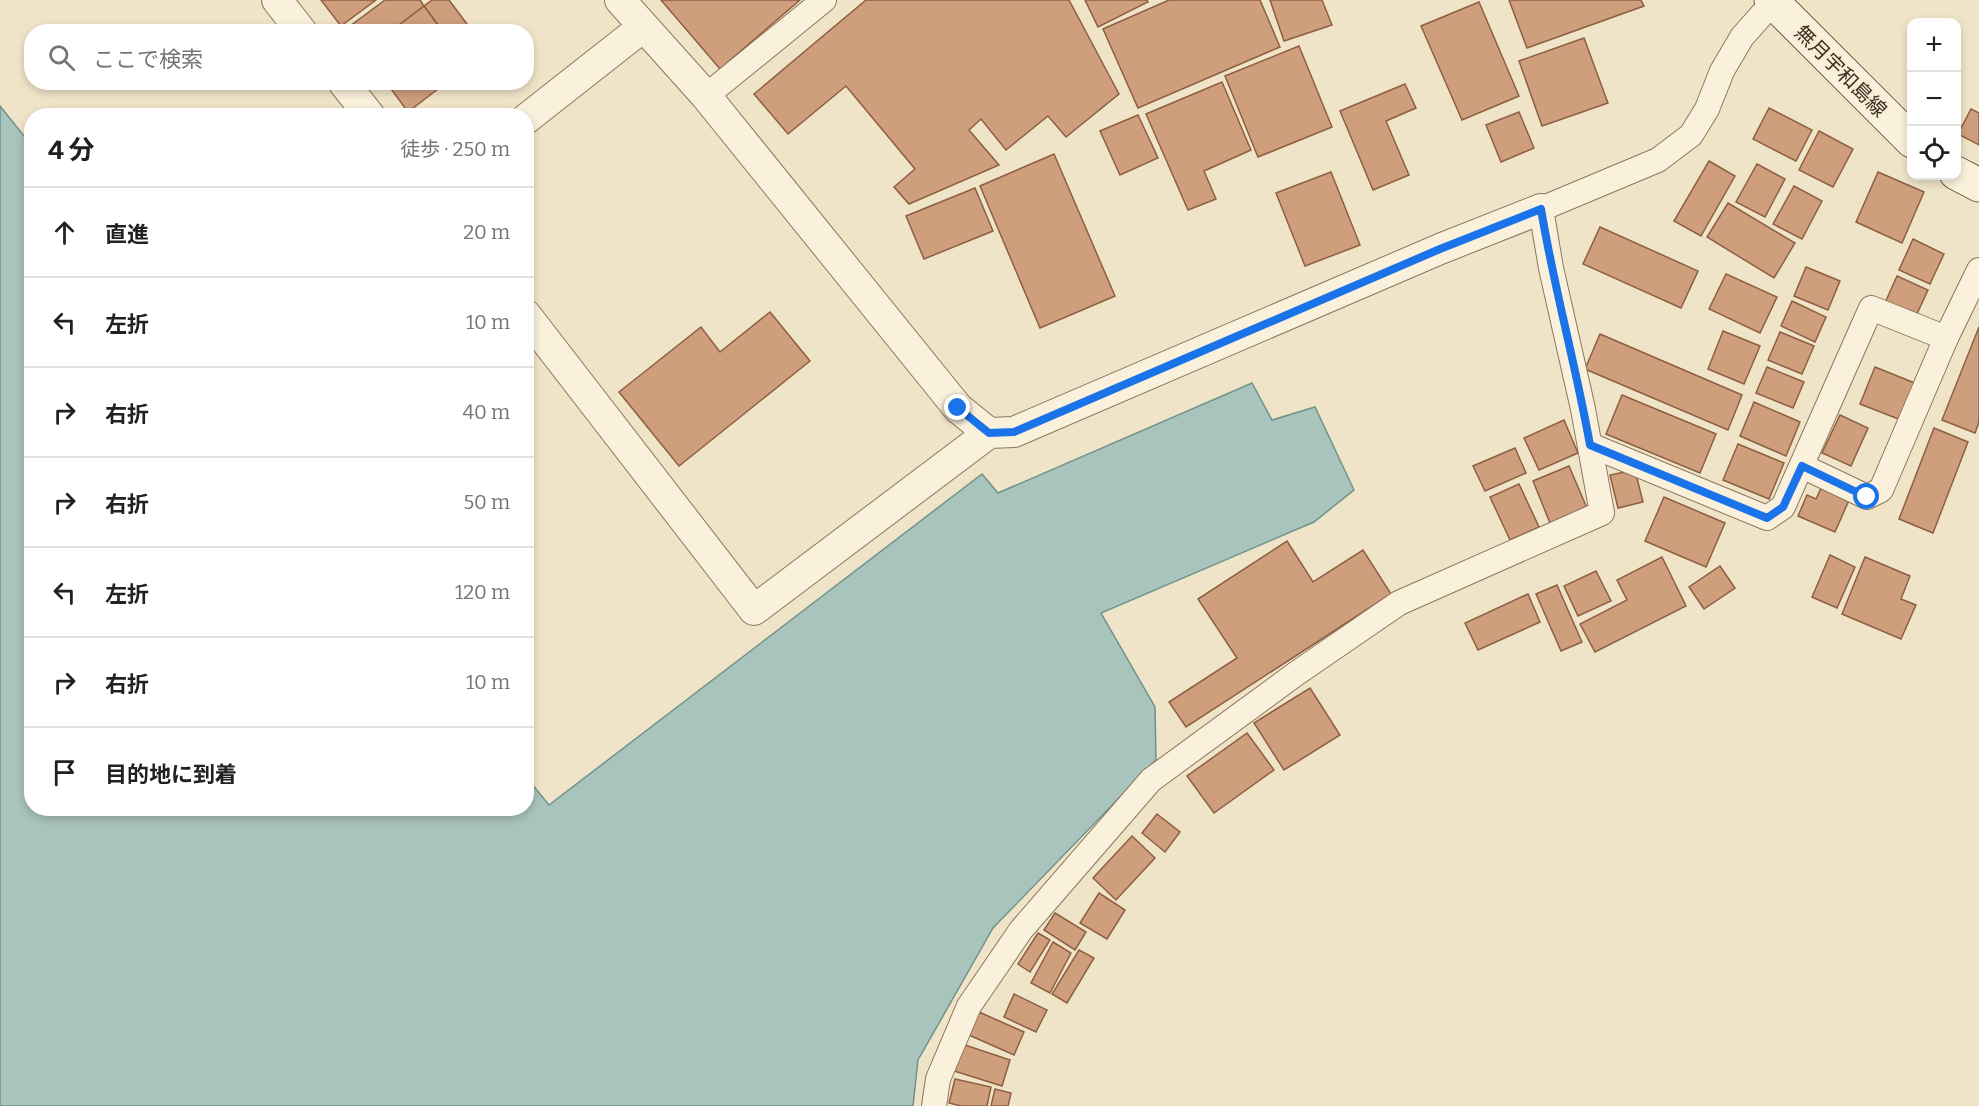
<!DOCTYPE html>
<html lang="ja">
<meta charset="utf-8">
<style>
:root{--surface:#fff;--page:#f2f2f2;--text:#202124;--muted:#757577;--line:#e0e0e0}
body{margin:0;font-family:Bitter,"Noto Sans JP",serif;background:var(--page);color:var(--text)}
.controls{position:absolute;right:18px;top:18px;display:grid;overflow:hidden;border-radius:12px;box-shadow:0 3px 9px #0003}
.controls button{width:54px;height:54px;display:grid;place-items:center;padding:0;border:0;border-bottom:2px solid var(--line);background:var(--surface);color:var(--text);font:30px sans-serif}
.stop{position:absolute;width:18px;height:18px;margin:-14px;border:4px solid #1a73e8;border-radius:50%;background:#fff}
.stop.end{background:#1a73e8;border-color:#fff;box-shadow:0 2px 6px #0008}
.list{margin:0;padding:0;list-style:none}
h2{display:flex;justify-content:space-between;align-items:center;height:78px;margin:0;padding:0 24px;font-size:26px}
h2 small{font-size:20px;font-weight:400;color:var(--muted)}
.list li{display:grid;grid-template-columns:39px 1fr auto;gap:18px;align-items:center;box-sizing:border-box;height:90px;padding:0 24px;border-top:2px solid var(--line)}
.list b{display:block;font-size:22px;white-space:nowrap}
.list em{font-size:20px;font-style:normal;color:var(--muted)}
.icon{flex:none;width:33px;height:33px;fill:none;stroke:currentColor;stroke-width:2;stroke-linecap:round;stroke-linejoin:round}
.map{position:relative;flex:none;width:1979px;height:1106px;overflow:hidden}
.search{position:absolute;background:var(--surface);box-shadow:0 3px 9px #0003;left:24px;top:24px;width:510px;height:66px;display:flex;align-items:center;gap:15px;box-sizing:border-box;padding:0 21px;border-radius:24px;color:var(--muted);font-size:22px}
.panel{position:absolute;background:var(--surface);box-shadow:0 3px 9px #0003;left:24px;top:108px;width:510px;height:708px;border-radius:24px}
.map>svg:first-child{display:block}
.water{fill:#a9c4bc;stroke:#6f938a;stroke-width:1.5}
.building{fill:#cf9f7d;stroke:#8d5f41;stroke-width:1.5}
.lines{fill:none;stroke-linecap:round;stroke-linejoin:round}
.minor-casing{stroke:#8d765c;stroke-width:26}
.tertiary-casing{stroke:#8d765c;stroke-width:32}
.secondary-casing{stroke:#6f573f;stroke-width:35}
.minor{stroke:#faf1dc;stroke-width:24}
.tertiary{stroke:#faf1dc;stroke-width:30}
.secondary{stroke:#faf1dc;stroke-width:33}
.route{stroke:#1a73e8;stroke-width:8}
.labels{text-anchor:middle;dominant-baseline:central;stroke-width:5;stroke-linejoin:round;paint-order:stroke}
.street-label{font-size:20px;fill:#3d2e20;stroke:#f7eed8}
</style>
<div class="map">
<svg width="1979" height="1106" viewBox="0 0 1979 1106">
<rect width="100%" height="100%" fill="#f0e4c8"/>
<path class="water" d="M0,106L32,146V808H526L527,778L549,805L982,474L998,493L1252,383L1272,420L1315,407L1354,490L1314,522L1101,613L1155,707L1156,760L993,928L918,1060L913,1106H0Z"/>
<g class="building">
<path d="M321,0H376L341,26Z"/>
<path d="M385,0H420L424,6L390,32H347L346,29Z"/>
<path d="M432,0H449L473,32H443L424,6Z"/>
<path d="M661,0H800L720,69Z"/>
<path d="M866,0H1069L1119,94L1066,137L1048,116L1006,150L981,119L969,130L999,165L909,204L894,187L915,169L846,86L788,134L754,94Z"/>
<path d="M1085,0H1147L1148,2L1098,27Z"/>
<path d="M1169,0H1260L1280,47L1138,108L1103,29Z"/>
<path d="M1270,0H1322L1332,25L1284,41Z"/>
<path d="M1509,0H1641L1644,6L1527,48Z"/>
<path d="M1479,2L1519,96L1462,120L1421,26Z"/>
<path d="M424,6L443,32H390Z"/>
<path d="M1584,38L1608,103L1542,126L1519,61Z"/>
<path d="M1299,46L1332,127L1258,157L1225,76Z"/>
<path d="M386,82H447L408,112Z"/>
<path d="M1222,82L1251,150L1204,171L1216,199L1188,210L1146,114Z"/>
<path d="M1405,84L1416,108L1386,121L1409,175L1373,190L1340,111Z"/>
<path d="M1769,108L1812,130L1796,161L1753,139Z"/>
<path d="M1971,109L1979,113V145L1958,134Z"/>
<path d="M1519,112L1534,148L1501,162L1486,125Z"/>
<path d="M1138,115L1158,158L1120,175L1100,131Z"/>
<path d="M1819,131L1853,149L1833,187L1799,170Z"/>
<path d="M1054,154L1115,296L1040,328L980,186Z"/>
<path d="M1709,161L1735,176L1701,236L1674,221Z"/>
<path d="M1757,164L1785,179L1765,217L1736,202Z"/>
<path d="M1331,172L1360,245L1305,266L1276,193Z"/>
<path d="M1878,172L1924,192L1902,243L1856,222Z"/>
<path d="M1794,186L1822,201L1802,239L1773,224Z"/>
<path d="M975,188L993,231L924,259L906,216Z"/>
<path d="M1728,203L1795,243L1774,278L1707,237Z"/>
<path d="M1600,227L1698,271L1681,308L1583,264Z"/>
<path d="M1913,239L1944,254L1930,284L1899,270Z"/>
<path d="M1806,267L1840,281L1828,310L1794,296Z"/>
<path d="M1726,274L1777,297L1760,333L1709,309Z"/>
<path d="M1897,276L1928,290L1915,318L1884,305Z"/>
<path d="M1792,301L1826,317L1815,342L1781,326Z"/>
<path d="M770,312L810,361L679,466L619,392L701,327L720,352Z"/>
<path d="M1979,327V422L1975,433L1942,420Z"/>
<path d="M1723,331L1760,346L1744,384L1708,369Z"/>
<path d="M1780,332L1814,346L1802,374L1768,360Z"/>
<path d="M1600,334L1742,395L1728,430L1585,369Z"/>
<path d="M1767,367L1804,382L1793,408L1756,393Z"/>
<path d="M1875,367L1917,384L1901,420L1860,404Z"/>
<path d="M1622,395L1716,434L1700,473L1606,434Z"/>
<path d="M1754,402L1800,422L1786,456L1740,436Z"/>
<path d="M1840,415L1868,428L1851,466L1822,453Z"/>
<path d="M1564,420L1578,453L1539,470L1524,438Z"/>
<path d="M1934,428L1968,442L1933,533L1899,519Z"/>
<path d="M1738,444L1784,463L1769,499L1723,480Z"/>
<path d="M1515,448L1526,473L1485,491L1473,466Z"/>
<path d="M1569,466L1587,508L1550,523L1533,481Z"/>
<path d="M1635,470L1643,502L1618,508L1610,475Z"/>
<path d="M1519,484L1539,527L1510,540L1490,497Z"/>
<path d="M1822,486L1850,498L1835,532L1798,516L1807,495L1816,499Z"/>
<path d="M1664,497L1725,523L1706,567L1645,541Z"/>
<path d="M1287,541L1313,582L1363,550L1391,594L1186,727L1169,702L1237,658L1198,599Z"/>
<path d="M1830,555L1855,567L1837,608L1812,597Z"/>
<path d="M1662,557L1686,606L1595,652L1580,624L1627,600L1617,580Z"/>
<path d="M1865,557L1910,576L1901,599L1916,605L1901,639L1842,614Z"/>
<path d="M1720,566L1735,588L1704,609L1689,587Z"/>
<path d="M1596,571L1611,601L1578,616L1564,586Z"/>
<path d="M1557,585L1582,642L1561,651L1536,594Z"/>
<path d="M1528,594L1540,622L1478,650L1465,623Z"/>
<path d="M1310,688L1340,735L1284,770L1254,723Z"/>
<path d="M1247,733L1274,770L1214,813L1187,776Z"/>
<path d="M1157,814L1180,832L1165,852L1142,833Z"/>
<path d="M1132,836L1155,858L1116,900L1093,878Z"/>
<path d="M1099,893L1125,910L1107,939L1080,923Z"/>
<path d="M1055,913L1086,932L1075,950L1044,930Z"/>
<path d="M1038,933L1050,940L1030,972L1018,964Z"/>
<path d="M1053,942L1071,953L1050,993L1031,983Z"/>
<path d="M1079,950L1094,958L1067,1003L1052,994Z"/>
<path d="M1014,994L1047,1010L1036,1032L1004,1017Z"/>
<path d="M979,1012L1024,1032L1014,1055L969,1035Z"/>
<path d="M959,1043L1010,1060L1002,1086L951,1070Z"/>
<path d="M955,1079L991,1087L987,1106H961L949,1103Z"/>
<path d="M995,1089L1011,1093L1008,1106H991Z"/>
</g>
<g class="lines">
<g class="minor-casing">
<g id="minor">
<path d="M706,96L824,0"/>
<path d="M1590,445L1767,518L1783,507L1871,308L1946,338L1979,270"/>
<path d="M1802,466L1867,497L1881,490L1946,338"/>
<path d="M934,1106L938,1079L969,1006L1021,930L1151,780L1297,673L1399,603L1602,513L1583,409L1551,268L1541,209L1658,160L1691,135L1707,109L1722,71L1742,37L1773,2"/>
</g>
</g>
<g class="tertiary-casing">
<g id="tertiary">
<path d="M277,0L302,32"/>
<path d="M620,0L706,96L958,408L989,433"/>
<path d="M343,82L370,116"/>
<path d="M526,119L643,27"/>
<path d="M526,315L754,610L989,433L1014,432L1440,249L1541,209"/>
</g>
</g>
<g class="secondary-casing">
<g id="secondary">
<path d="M1771,0L1912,141"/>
<path d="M1956,173L1979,185"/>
</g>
</g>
<use href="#minor" class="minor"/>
<use href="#tertiary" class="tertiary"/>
<use href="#secondary" class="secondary"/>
</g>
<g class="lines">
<path class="route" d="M958,408L989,433L1014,432L1440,249L1541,209C1554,288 1576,366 1590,445L1767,518L1783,507L1802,466L1867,497"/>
</g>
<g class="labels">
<g class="street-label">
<text transform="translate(1841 71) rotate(45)">無月宇和島線</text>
</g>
</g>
</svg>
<div class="controls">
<button>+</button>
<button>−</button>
<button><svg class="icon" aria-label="locate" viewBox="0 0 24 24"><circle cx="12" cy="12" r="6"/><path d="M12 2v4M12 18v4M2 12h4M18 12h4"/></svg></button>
</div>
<div class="stop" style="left:1867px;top:497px"></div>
<div class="stop end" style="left:958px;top:408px"></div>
<div class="search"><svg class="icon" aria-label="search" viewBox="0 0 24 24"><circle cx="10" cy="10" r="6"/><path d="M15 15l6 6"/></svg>ここで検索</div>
<section class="panel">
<h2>4 分<small>徒歩 · 250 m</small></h2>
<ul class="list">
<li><svg class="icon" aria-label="ahead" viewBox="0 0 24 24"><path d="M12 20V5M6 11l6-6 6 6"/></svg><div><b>直進</b></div><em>20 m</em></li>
<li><svg class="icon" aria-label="left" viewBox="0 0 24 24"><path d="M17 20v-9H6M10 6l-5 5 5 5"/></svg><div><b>左折</b></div><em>10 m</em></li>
<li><svg class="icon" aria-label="right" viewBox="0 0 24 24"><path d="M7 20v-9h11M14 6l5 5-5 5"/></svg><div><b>右折</b></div><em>40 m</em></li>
<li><svg class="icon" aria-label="right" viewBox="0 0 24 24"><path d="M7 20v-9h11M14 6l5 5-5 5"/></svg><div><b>右折</b></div><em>50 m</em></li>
<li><svg class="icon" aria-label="left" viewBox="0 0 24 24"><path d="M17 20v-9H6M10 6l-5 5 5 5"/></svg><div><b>左折</b></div><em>120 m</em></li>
<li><svg class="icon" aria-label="right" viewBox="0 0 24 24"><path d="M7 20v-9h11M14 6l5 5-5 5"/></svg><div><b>右折</b></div><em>10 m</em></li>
<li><svg class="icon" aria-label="arrive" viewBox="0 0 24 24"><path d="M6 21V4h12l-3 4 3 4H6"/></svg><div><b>目的地に到着</b></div></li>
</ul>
</section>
</div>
